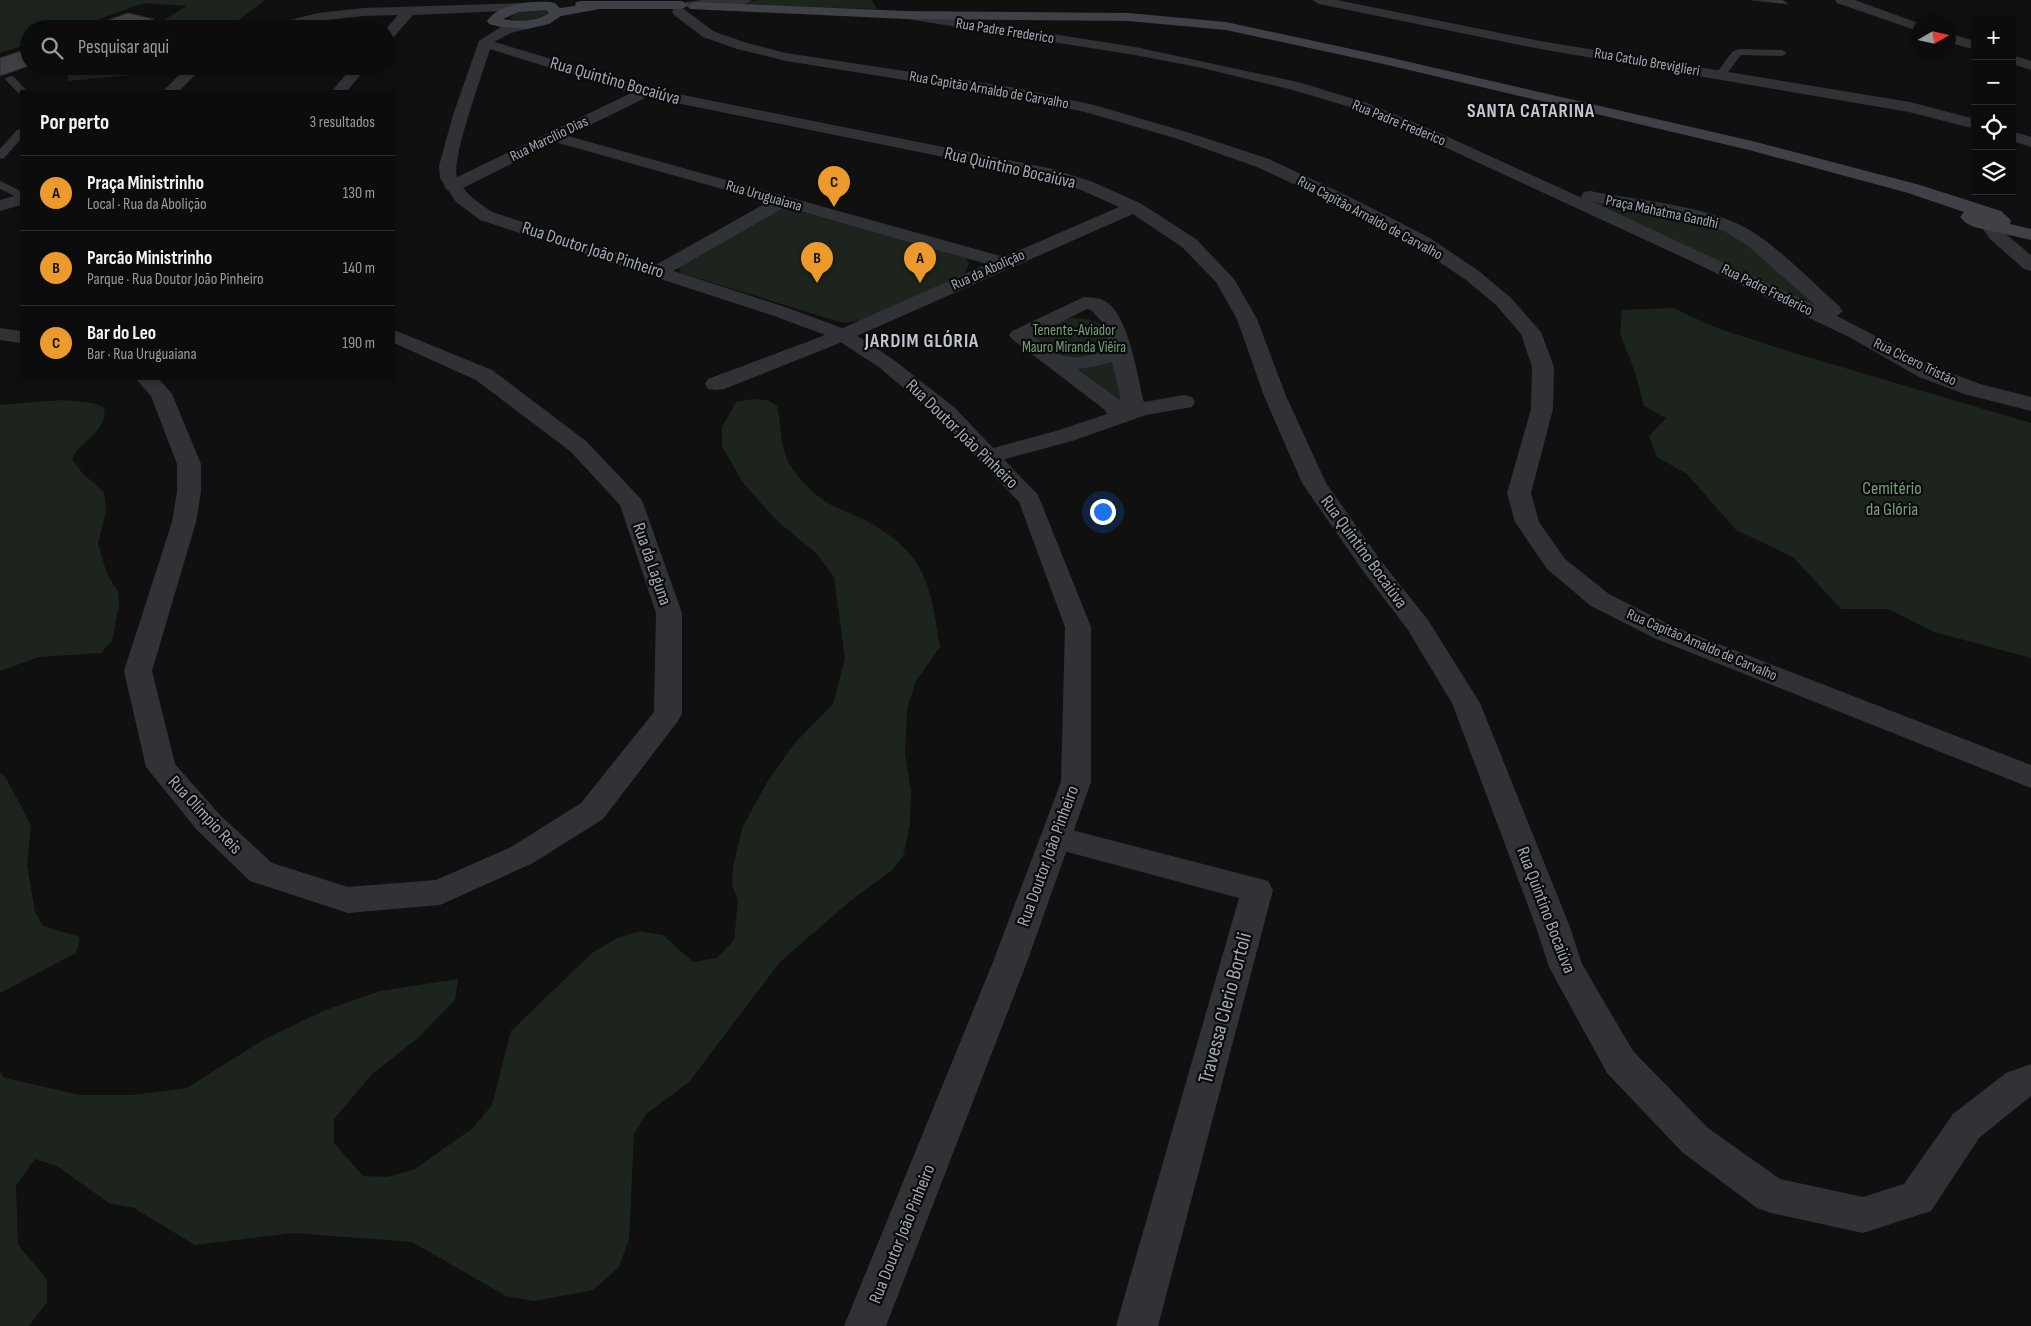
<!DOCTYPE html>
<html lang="pt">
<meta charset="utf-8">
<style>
:root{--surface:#0c0c0d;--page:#151516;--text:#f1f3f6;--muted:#9a9b9d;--line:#2c2c2e;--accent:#ed9a2c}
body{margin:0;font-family:"Sofia Sans Condensed",sans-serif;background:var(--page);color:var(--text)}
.controls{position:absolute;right:15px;top:15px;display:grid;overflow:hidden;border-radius:0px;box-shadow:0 2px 8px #0003}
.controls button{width:45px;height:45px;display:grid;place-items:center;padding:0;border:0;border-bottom:1px solid var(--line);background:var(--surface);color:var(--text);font:25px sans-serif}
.compass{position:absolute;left:1911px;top:15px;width:45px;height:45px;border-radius:50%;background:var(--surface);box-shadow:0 2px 8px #0003;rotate:81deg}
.you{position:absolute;left:1102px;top:511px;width:18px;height:18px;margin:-12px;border:4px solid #fff;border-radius:50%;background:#1a73e8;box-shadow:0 0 0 8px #1a73e833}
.badge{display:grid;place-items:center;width:32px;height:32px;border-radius:50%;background:var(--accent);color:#111;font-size:16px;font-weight:700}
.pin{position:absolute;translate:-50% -41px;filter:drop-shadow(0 1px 2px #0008)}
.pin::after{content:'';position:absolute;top:26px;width:18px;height:15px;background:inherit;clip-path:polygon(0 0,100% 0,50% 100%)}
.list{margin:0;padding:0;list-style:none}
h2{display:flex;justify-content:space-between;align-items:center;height:65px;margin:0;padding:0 20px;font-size:21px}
h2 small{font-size:16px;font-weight:400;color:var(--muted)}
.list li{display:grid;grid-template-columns:32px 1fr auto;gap:15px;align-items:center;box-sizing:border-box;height:75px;padding:0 20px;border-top:1px solid var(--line)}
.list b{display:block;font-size:19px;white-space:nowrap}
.list p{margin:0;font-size:16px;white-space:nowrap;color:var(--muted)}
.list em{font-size:16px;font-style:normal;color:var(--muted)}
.icon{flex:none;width:28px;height:28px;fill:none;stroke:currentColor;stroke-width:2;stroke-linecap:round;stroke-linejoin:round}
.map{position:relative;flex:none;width:2031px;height:1326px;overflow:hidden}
.search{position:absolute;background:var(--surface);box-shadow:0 2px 8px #0003;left:20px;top:20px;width:375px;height:55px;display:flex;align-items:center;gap:12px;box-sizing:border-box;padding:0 18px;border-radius:28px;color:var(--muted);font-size:19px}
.panel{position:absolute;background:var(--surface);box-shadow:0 2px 8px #0003;left:20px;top:90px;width:375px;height:290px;border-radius:0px}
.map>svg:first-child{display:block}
.green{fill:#1c241d}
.building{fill:#3f4044;stroke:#2a2a2d}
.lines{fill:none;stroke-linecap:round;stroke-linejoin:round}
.service{fill:#313236;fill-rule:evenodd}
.minor{fill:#313236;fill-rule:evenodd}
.tertiary{fill:#313236;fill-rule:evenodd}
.secondary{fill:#3f4146;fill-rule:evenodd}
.labels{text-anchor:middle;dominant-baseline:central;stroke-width:4.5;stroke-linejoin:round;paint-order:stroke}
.far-street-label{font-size:15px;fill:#a1a8b2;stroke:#0b0b0c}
.far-park-label{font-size:15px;fill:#799d78;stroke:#0b0b0c}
.street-label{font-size:18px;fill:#a1a8b2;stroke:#0b0b0c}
.park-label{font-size:18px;fill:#799d78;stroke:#0b0b0c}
.far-district-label{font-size:19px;font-weight:bold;letter-spacing:1px;fill:#c2c6ce;stroke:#0b0b0c}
.near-street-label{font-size:21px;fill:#a1a8b2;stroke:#0b0b0c}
</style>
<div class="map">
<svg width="2031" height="1326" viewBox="0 0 2031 1326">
<rect width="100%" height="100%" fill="#101011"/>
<g class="green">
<path d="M0,0H265L226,29H149L187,6L144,3L72,29H29V44L0,53Z"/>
<path d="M759,0H872L877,9L723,4Z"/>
<path d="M544,9L549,12C540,20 520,24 510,18C518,9 533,10 544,9Z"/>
<path d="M68,66H158L142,74L68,81Z"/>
<path d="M1574,196L1693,218L1724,229L1747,242L1829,316Z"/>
<path d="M782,207L958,254L966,259L969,264L964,274L867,320L843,323L681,273L679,270L680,266Z"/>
<path d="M1673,308L1714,327L1794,353L2031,423V658L1934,632L1889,609H1841L1793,557L1736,530L1687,474L1657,457L1649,436L1666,418L1644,406L1634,369L1620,334L1622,310Z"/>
<path d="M1075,318C1096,320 1105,322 1117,340L1099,357L1059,359L1031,337L1034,331L1062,319Z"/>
<path d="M1111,355L1126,406L1059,362Z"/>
<path d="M753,399L767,400L777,406C782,426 779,449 792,468C801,482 818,498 833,506C844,511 855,515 865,520C926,553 930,583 940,647L916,681L907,709L905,754L911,791L910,824L903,857L890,872L850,901L780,962L689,1082L646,1114L634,1134L629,1239L619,1267L593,1290L534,1301L506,1296L412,1242L294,1233L195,1245L134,1208L109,1203L57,1166L35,1159L16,1185L18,1245L47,1279V1302L29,1326H0V1073L5,1078L80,1095H132L187,1088L263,1040L323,1011L380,991L458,979L455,1000L418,1038L372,1074L334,1119V1143L363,1176L388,1177L415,1169L473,1128L492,1105L511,1031L592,953L615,939L640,931L663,935L693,962L717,958L734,940L738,900L732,885L733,867L742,828L769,779L794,744L833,704L845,659L834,577L817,554L776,520L743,483L722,446V427L736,402Z"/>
<path d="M62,400L93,403L103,407C112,427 79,442 72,459L83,474L103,491L105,499L106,511L98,544L107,574L118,592L119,605L112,641L101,653L39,657L0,671V405Z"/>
<path d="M0,772L6,778L31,825L27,865L35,912L43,926L80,937L76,953L0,993Z"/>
</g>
<g class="building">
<path d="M1751,0H1782L1788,4Z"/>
<path d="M128,13L154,19L127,29H83Z"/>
<path d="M29,48V66L0,76V58Z"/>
</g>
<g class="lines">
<g class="service">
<path d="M1739,49L1782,50L1787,53L1782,56L1741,55L1725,76H1717L1716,74L1732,52Z"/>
<path d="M10,76L14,77L27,91L18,93L5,79Z"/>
<path d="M21,129V139L4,158L0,159V149L17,130Z"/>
<path d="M0,181L21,191V199L0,189Z"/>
</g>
<g class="minor">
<path d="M1312,0H1337L1540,41L1910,102L1975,119V129L1909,112L1540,49L1319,4Z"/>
<path d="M525,3L532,7L530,10L413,15L391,40L386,41V29L398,15L364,16L318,21L288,29H264L266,26L318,13L364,8Z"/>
<path d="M679,8L684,9L713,31L747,43L786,53L1017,88L1094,105L1190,133L1269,159L1350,197L1430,238L1480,272L1510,297L1541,332L1554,367L1553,409L1531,493L1539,522L1565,559L1609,594L1672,626L2031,765V788L1654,638L1591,606L1547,569L1515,522L1507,493L1531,409L1532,367L1521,334L1496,305L1466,280L1416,246L1338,205L1257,167L1178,139L1085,112L1017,98L786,61L737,49L703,37L674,15L672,12L674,9Z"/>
<path d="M906,11L1135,47L1298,82L1367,103L1437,132L1582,198L1581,196L1584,192L1590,191C1637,200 1692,204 1736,223C1769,237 1812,282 1840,307L1843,311L1837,316L1935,367L1980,384L2031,397V411L1964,394L1919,377L1851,338L1693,262L1425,138L1357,109L1289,89L1202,68L1135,55L901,18L899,15L901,12ZM1591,201L1692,221L1724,231L1748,246L1816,306Z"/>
<path d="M485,39L648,88L1053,169L1093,182L1140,203L1196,239L1234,279L1257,319L1286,396L1326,483L1381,561L1428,620L1480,703L1570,927L1582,964L1633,1051L1708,1128L1780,1179L1863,1197L1904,1184L1953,1114L2006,1073L2031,1064V1096L1979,1138L1931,1211L1863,1233L1771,1213L1757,1208L1682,1152L1607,1073L1549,967L1536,927L1452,703L1408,630L1363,571L1302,483L1264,396L1237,319L1216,282L1182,247L1133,214L850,339L724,389L716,390L708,389L705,384L708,379L836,331L987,264L785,207L666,275L659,277L652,275L649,271L652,267L768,202L555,142L459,190L453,191L447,190L444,186L447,182L631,93L480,46L478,43L480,40ZM647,97L1043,177L1081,190L1119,207L1004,257L568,136Z"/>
<path d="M188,66H204L179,91H163Z"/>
<path d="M353,66H368L347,91H332Z"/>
<path d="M2012,131L2031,137V147L2012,141Z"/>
<path d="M21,194V205L0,211V200Z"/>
<path d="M1989,220L1995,221L2002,231L2031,255V271L2024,269L1990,239L1980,225L1983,221Z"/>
<path d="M1084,297C1090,298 1098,297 1103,300C1129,312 1137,376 1144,402L1184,395L1192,397L1195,402L1192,407L1146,415L1072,441L990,463L982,461L978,456L982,451L1056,431L1107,414L1105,410L1012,339L1009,335L1012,331ZM1087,309L1091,310L1104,324L1109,345C1097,357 1071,361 1056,353C1048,348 1041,341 1033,336ZM1112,362L1121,401L1077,369L1097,366Z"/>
<path d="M0,328L21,331V343L0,340Z"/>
<path d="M394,330L492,370L586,441L640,498L643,503L682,613V714L678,721L603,819L533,863L440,905L348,913L250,881L197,830L146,767L124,671L172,522L177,492V464L151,396L136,379H159L172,394L201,464V492L196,522L152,671L175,764L219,814L272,863L348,887L436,880L511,847L581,803L654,712L656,613L620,505L570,451L476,380L394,343Z"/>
<path d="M1056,826L1257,878L1268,881L1273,890L1158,1326H1116L1239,898L1045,846L1040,838L1045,830Z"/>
</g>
<g class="tertiary">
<path d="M702,0H752L745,4L691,9L684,5L686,2Z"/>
<path d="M1835,0H1855L1918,23V31L1837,3Z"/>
<path d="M529,20L536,24L534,27L511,33L492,43C485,67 451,158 457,177C463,193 479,203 492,212L788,308L850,331L894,360L955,408L1038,495L1091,627V782L1027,962L886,1326H844L993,962L1061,782L1065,627L1019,502L939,418L880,368L836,339L774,316L480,220L456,202L440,178L439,166L453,115L479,41L501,27Z"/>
<path d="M1948,33L1975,41V50L1948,42Z"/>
<path d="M2012,55L2031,61V70L2012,64Z"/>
</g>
<g class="secondary">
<path d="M581,1H682L689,5L682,9H600L561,16L549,24L527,29L501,27L489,24L487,21C500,3 529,1 550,2L555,3L560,8L575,6L576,2ZM546,10L549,13C536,22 518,22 503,19L519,12Z"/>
<path d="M695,2L906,11L1128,13L1226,22L1379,55L1752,141L1920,185L2001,211L2011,220L2010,224L2031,229V240L1974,227L1966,223L1960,217L1964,212L1908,193L1749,150L1379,63L1226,30L1128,21L906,19L690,9L688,6Z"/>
</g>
</g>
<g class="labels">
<g class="far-street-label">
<text transform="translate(1005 31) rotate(9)">Rua Padre Frederico</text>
<text transform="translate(1647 62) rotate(10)">Rua Catulo Breviglieri</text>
<text transform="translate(989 90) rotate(10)">Rua Capitão Arnaldo de Carvalho</text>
<text transform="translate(1399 123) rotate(22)">Rua Padre Frederico</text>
<text transform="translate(549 139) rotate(-26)">Rua Marcílio Dias</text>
<text transform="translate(764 196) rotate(16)">Rua Uruguaiana</text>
<text transform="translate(1662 212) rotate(12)">Praça Mahatma Gandhi</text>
<text transform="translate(1370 218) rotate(28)">Rua Capitão Arnaldo de Carvalho</text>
<text transform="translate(988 270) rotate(-24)">Rua da Abolição</text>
<text transform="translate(1767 290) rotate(26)">Rua Padre Frederico</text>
<text transform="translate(1915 362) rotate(26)">Rua Cícero Tristão</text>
<text transform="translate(1702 645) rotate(23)">Rua Capitão Arnaldo de Carvalho</text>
</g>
<g class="far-park-label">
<text x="1074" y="330">Tenente-Aviador<tspan x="1074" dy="17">Mauro Miranda Viêira</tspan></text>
</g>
<g class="street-label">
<text transform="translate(615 81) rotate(16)">Rua Quintino Bocaiúva</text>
<text transform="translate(1010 168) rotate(13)">Rua Quintino Bocaiúva</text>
<text transform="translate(593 250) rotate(18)">Rua Doutor João Pinheiro</text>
<text transform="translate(962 434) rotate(44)">Rua Doutor João Pinheiro</text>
<text transform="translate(1364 552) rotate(54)">Rua Quintino Bocaiúva</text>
<text transform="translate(652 564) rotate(71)">Rua da Laguna</text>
<text transform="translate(205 815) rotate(47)">Rua Olímpio Reis</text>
<text transform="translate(1048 856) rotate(-70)">Rua Doutor João Pinheiro</text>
<text transform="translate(1546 910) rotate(69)">Rua Quintino Bocaiúva</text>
<text transform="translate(902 1234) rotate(-68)">Rua Doutor João Pinheiro</text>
</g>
<g class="park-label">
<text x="1892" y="488">Cemitério<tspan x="1892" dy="21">da Glória</tspan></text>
</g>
<g class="far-district-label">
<text x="1531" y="111">SANTA CATARINA</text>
<text x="922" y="341">JARDIM GLÓRIA</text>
</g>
<g class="near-street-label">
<text transform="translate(1225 1008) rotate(-75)">Travessa Clerio Bortoli</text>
</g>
</g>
</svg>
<div class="controls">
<button>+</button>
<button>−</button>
<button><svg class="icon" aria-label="locate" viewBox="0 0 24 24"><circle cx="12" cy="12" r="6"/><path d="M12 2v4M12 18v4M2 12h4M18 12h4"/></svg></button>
<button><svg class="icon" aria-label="layers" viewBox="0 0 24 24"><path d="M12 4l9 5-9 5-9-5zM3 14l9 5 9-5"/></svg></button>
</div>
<svg class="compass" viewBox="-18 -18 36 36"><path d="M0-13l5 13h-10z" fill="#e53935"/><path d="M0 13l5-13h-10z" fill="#9a9b9d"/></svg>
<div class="you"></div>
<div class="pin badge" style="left:920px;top:283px">A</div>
<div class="pin badge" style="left:817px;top:283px">B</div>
<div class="pin badge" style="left:834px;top:207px">C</div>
<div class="search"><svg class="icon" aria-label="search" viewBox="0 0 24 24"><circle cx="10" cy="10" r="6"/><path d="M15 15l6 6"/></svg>Pesquisar aqui</div>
<section class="panel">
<h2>Por perto<small>3 resultados</small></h2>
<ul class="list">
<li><span class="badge">A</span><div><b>Praça Ministrinho</b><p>Local · Rua da Abolição</p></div><em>130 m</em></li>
<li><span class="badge">B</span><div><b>Parcão Ministrinho</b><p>Parque · Rua Doutor João Pinheiro</p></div><em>140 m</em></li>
<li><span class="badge">C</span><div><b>Bar do Leo</b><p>Bar · Rua Uruguaiana</p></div><em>190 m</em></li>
</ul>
</section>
</div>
